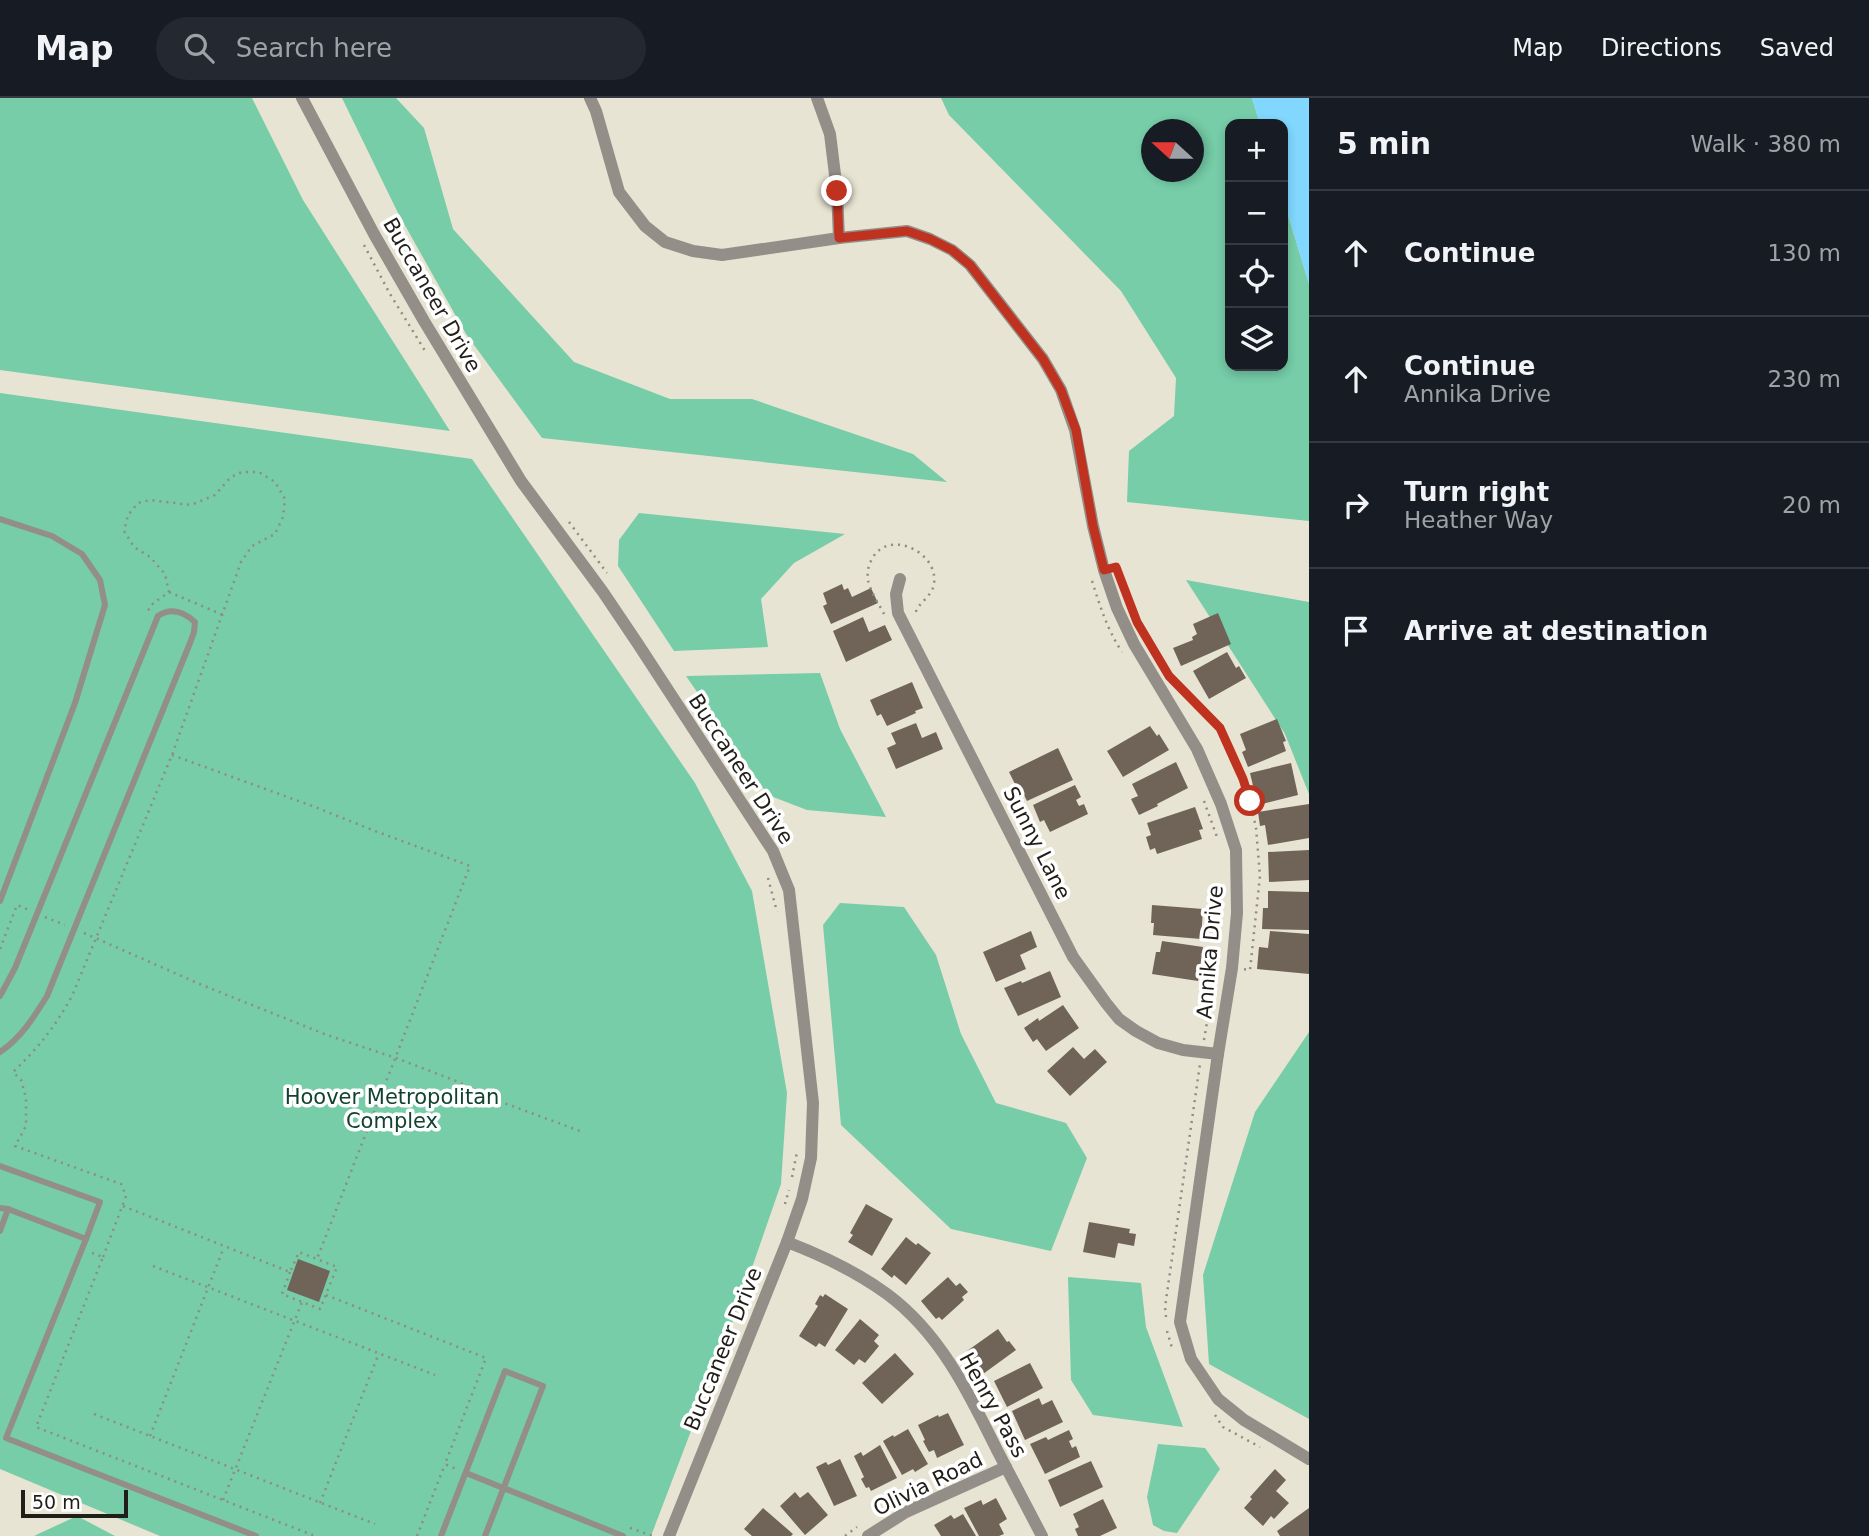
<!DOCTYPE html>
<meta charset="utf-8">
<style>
:root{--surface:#171b24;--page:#242831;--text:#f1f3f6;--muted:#9ea1a6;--line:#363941}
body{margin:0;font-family:"DejaVu Sans",sans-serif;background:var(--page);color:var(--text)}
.controls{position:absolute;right:21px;top:21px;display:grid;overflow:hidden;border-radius:14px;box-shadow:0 4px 10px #0003}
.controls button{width:63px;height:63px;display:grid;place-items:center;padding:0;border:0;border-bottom:2px solid var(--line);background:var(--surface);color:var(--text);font:35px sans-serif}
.compass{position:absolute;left:1141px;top:21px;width:63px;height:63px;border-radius:50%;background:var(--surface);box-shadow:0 4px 10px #0003;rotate:291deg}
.scale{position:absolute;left:21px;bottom:18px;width:107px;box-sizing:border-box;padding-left:7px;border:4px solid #201e18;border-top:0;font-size:19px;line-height:24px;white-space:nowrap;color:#201e18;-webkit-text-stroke:5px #fff;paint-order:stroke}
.stop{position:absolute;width:21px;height:21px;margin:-16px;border:5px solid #bf321f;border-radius:50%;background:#fff}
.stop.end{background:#bf321f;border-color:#fff;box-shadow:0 2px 7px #0008}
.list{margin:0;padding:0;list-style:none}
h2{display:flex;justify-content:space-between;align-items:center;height:91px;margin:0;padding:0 28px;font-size:30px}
h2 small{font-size:23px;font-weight:400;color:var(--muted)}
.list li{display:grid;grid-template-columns:46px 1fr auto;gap:21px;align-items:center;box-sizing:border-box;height:126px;padding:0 28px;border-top:2px solid var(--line)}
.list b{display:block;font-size:26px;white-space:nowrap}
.list p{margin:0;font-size:23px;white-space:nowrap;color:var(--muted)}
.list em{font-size:23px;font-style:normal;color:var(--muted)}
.icon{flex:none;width:38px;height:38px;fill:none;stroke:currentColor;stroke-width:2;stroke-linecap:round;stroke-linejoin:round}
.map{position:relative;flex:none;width:1309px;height:1438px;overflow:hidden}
header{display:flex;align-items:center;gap:42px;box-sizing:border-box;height:98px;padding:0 35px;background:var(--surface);border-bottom:2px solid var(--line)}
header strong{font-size:33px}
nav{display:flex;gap:38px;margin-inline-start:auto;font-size:24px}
.search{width:490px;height:63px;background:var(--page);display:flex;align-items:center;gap:18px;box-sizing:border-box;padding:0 24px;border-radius:38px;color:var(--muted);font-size:26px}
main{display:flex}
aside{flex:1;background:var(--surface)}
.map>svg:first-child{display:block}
.green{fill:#76cda8;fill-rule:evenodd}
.water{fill:#81d7fe}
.building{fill:#706358}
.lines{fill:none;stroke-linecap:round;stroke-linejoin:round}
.path{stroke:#8f8c80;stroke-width:2.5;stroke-dasharray:2 5;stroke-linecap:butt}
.service{stroke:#938e88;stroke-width:6}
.minor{stroke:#938e88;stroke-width:12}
.route{stroke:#bf321f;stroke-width:9}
.labels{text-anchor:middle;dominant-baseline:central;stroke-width:7;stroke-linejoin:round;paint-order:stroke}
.street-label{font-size:21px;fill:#201e18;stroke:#fff}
.park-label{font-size:21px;fill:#114330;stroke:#fff}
</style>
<header>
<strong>Map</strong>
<div class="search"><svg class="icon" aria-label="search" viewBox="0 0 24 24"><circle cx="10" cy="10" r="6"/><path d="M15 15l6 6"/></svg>Search here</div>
<nav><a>Map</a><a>Directions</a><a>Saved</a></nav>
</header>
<main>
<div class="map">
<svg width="1309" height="1438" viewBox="0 0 1309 1438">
<rect width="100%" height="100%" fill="#e8e4d3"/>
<g class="green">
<path d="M0,0H252L303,102L450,333L0,272Z"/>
<path d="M342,0H396L424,30L453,131L574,264L670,301H752L913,356L947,384L542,340L466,236L398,115Z"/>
<path d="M941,0H1252L1260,26H1230V268H1283V100L1309,186V423L1127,404L1129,353L1174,318L1176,280L1121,193L949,17ZM1152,32H1194V74H1152Z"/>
<path d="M0,295L472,361L695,685L752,793L787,995L781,1086L739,1207L651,1438H160L0,1371Z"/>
<path d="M639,415L845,436L794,465L761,501L768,549L674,553L618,468L619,442Z"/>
<path d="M1186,482L1309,504V696L1285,636Z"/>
<path d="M820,575L840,631L886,719L807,712L768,697L686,578Z"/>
<path d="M840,805L904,809L936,857L961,936L996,1005L1066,1025L1087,1060L1051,1153L951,1131L841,1027L823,827Z"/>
<path d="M1309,934V1321L1209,1266L1203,1177L1255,1014Z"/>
<path d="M1068,1179L1141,1185L1146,1229L1183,1329L1093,1317L1071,1282Z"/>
<path d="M1158,1346L1205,1350L1220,1371L1177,1435L1164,1433L1153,1427L1147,1399Z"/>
<path d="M77,1418L115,1438H34L36,1437Z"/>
</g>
<path class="water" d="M1252,0H1309V186L1283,100V26H1260Z"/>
<g class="building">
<path d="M842,486L844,492L848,490L852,499L871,490L878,505L831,526L823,508L827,506L823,495Z"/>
<path d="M1218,515L1231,546L1181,568L1173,550L1193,542L1192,539L1197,536L1193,526Z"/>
<path d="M863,519L869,534L885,527L892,542L846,564L833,533Z"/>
<path d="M1227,554L1236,570L1239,568L1246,580L1209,601L1193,573Z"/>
<path d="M912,584L923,610L915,613L916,615L887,628L881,616L877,618L870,602Z"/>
<path d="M1277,621L1286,643L1283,644L1286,653L1248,669L1242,654L1246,652L1240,636Z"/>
<path d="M916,625L922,640L936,634L943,651L896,671L887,650L896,646L891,635Z"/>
<path d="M1150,628L1157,638L1159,636L1169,652L1123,679L1107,653Z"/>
<path d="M1058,650L1073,682L1027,703L1019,687L1016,688L1009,674Z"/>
<path d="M1176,664L1188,690L1157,706L1158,708L1139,717L1131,701L1138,698L1132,686Z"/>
<path d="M1291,665L1298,697L1254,708L1251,693L1254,692L1250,675Z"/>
<path d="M1075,687L1081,699L1076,702L1079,708L1084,706L1088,716L1050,734L1044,722L1040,724L1033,707Z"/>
<path d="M1309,706V740L1268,747L1265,727L1260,728L1258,714Z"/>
<path d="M1195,709L1203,731L1199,732L1202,741L1157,756L1155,750L1150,752L1146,739L1151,737L1147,725Z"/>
<path d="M1309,752V782L1269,784L1268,754Z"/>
<path d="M1268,793L1309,794V832L1262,831L1263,810H1268Z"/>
<path d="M1152,807L1203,811L1201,841L1153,837L1154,825H1151Z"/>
<path d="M1031,833L1037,849L1020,857L1026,871L996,884L983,854Z"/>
<path d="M1270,833L1309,836V876L1257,871L1259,849L1268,850Z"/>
<path d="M1162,843L1203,849L1198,883L1152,876L1156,854H1160Z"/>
<path d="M1050,873L1061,899L1018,918L1004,890L1021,883L1022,885Z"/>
<path d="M1063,907L1079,930L1046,953L1037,941L1033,944L1024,930L1038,920L1039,923Z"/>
<path d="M1073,949L1084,961L1095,951L1107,964L1070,998L1047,973Z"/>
<path d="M866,1106L893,1121L872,1158L848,1144L853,1137L850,1135Z"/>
<path d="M1089,1124L1130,1131L1129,1135L1136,1136L1134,1148L1118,1145L1115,1160L1083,1154Z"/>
<path d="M906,1139L916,1147L918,1145L931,1155L906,1187L894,1177L892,1180L881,1171Z"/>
<path d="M298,1161L330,1173L319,1204L287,1192Z"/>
<path d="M948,1179L956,1188L960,1185L968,1194L962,1199L964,1202L942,1222L939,1219L936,1221L921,1203Z"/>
<path d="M825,1196L848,1211L825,1249L819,1245L816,1249L799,1238L818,1208L815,1206L820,1197L823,1199Z"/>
<path d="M860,1221L879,1237L874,1243L879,1248L865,1265L859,1261L854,1267L835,1252Z"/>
<path d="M998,1231L1007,1244L1009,1243L1016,1252L983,1276L967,1253Z"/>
<path d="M895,1255L914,1276L882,1306L862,1285Z"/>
<path d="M1030,1265L1043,1290L1007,1309L994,1283Z"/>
<path d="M1039,1300L1042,1307L1052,1302L1063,1324L1025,1342L1012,1313Z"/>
<path d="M948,1315L964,1347L937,1360L934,1352L929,1354L923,1343L925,1342L918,1327L938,1317L939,1319Z"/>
<path d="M908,1331L928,1366L915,1374L913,1371L902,1377L883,1343L893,1337L894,1339Z"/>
<path d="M1069,1332L1073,1341L1069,1343L1072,1350L1076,1348L1080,1359L1045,1376L1030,1346L1046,1339L1048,1342Z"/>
<path d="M880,1347L897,1380L871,1393L869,1389L866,1390L861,1381L864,1379L854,1358L861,1354L863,1358Z"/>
<path d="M840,1361L857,1398L834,1408L816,1369L826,1364L828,1367Z"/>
<path d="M1091,1363L1103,1389L1060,1409L1048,1382Z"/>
<path d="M1275,1371L1286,1382L1276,1393L1289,1405L1274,1421L1271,1418L1263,1428L1244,1410L1252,1401L1250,1399Z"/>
<path d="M795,1394L800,1400L808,1394L828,1417L805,1437L780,1408Z"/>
<path d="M996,1400L1007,1421L999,1426L1004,1436L999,1438H979L964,1410L981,1402L983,1407Z"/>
<path d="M1103,1401L1117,1430L1100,1438H1078L1075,1431L1079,1429L1073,1416Z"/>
<path d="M763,1410L793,1436L791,1438H752L744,1431Z"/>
<path d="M1309,1410V1438H1280L1277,1433Z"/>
<path d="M963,1416L976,1438H941L934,1427L951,1417L954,1421Z"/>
</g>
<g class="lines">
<g class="path">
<path d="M364,147L390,196L427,256"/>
<path d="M569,424L607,475"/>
<path d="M1092,483C1100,508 1107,531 1122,554"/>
<path d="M169,494L223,517"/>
<path d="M884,516C879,506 870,493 868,482C867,475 868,468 872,461C888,430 939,454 934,486C932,499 917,505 915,517"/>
<path d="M1172,581L1220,630L1243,681L1250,703L1256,730L1260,778L1250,872L1243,871"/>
<path d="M172,657L315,709L375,733L470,768L317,1161"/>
<path d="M1204,703L1217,739"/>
<path d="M768,780L777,814"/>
<path d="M45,819L65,827"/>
<path d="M84,835L202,887L327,937L396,960L456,983L504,1005L580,1033"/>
<path d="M0,851L17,807L29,812"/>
<path d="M1204,942L1218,859"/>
<path d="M792,1079L797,1054"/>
<path d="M785,1106L789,1092"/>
<path d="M123,1108L290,1174L299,1154L337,1169L320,1211L302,1204L223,1402"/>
<path d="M92,1155L103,1159L36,1329L315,1438"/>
<path d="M103,1159L126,1098L121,1086L15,1048L26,1028V1000L21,982L13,974C40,948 54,930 72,898L172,657L241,464L252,448L275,436L283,419L285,401L275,384L259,374H242L231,379L215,397L191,407L150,402L138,405L128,417L124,433L134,449L150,459L165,476L169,494L151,507L148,513"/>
<path d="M153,1168L435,1277"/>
<path d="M290,1174L282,1196L302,1204"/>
<path d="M326,1197L486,1260L445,1366L456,1371"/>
<path d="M1166,1219L1165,1209L1200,966"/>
<path d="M1167,1233L1172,1250"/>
<path d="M94,1316L375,1426"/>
<path d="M1215,1317L1223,1329L1260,1349"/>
<path d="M150,1338L224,1149"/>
<path d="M974,1368L982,1361"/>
<path d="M320,1405L379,1255"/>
<path d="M630,1430L653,1438"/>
<path d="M417,1438L445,1366"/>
<path d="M845,1438L857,1429"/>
</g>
<g class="service">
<path d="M0,421L52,438L82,456L100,482L105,507L75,605L0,803"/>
<path d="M0,898L15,870L158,518C171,509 184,514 195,524L194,534L190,545L47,898C34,919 21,940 0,954"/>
<path d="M0,1068L100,1104L86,1141"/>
<path d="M0,1110L8,1111L86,1141L6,1340L256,1438"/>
<path d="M0,1133L8,1111"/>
<path d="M466,1375L623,1438"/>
<path d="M441,1438L505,1273L543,1288L485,1438"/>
</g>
<g class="minor">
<path d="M302,0L374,136L424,223L521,383L603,494L638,546L773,753L789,792L813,1005L811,1060L802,1101L787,1144L669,1438"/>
<path d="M590,0L596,13L619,94L645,128L665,144L693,153L722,157L839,140L907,133L930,141L952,152L970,167L1043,261L1061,292L1075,332L1093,428L1104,472L1117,510L1134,546L1197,651L1221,706L1236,752L1237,815L1232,870L1218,956L1180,1224L1191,1261L1218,1301L1244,1322L1309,1361"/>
<path d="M817,0L830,36L837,93L839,140"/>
<path d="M900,481L896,496L898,515L1073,859L1106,905L1119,921L1136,933L1158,945L1183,952L1218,956"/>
<path d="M787,1144C821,1157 857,1174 887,1196C940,1235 969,1295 997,1352C1012,1381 1027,1409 1042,1438"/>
<path d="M868,1438L906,1414L1006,1369"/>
</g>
</g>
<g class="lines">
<path class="route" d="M837,93L839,140L907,133L930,141L952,152L970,167L1043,261L1061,292L1076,332L1093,428L1104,472L1116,469L1137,524L1169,578L1220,630L1243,681L1250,703"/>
</g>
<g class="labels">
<g class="street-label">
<text transform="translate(432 197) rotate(60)">Buccaneer Drive</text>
<text transform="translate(741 671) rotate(57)">Buccaneer Drive</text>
<text transform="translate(1037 745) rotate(63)">Sunny Lane</text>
<text transform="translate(1210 854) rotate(-85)">Annika Drive</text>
<text transform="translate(723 1251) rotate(-68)">Buccaneer Drive</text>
<text transform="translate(993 1307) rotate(61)">Henry Pass</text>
<text transform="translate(928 1386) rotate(-26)">Olivia Road</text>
</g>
<g class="park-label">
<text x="392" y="999">Hoover Metropolitan<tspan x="392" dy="24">Complex</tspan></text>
</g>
</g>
</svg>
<div class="controls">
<button>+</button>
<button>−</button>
<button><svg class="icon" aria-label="locate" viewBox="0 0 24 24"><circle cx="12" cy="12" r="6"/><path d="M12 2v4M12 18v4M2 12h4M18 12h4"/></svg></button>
<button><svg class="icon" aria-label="layers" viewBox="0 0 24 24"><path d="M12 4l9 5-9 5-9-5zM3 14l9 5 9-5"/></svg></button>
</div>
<svg class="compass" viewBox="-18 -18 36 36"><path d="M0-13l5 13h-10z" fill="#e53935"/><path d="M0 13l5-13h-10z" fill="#9ea1a6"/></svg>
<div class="scale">50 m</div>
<div class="stop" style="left:1250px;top:703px"></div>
<div class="stop end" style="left:837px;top:93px"></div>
</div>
<aside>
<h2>5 min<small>Walk · 380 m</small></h2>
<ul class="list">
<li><svg class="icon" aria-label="ahead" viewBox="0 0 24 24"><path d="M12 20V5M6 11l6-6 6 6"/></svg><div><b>Continue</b></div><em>130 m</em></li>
<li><svg class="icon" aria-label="ahead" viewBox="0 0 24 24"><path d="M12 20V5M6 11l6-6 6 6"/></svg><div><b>Continue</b><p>Annika Drive</p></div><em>230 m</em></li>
<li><svg class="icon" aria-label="right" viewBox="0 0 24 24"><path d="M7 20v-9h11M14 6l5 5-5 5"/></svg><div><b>Turn right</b><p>Heather Way</p></div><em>20 m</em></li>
<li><svg class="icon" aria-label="arrive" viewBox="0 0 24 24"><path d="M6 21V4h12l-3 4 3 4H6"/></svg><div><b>Arrive at destination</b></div></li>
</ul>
</aside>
</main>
